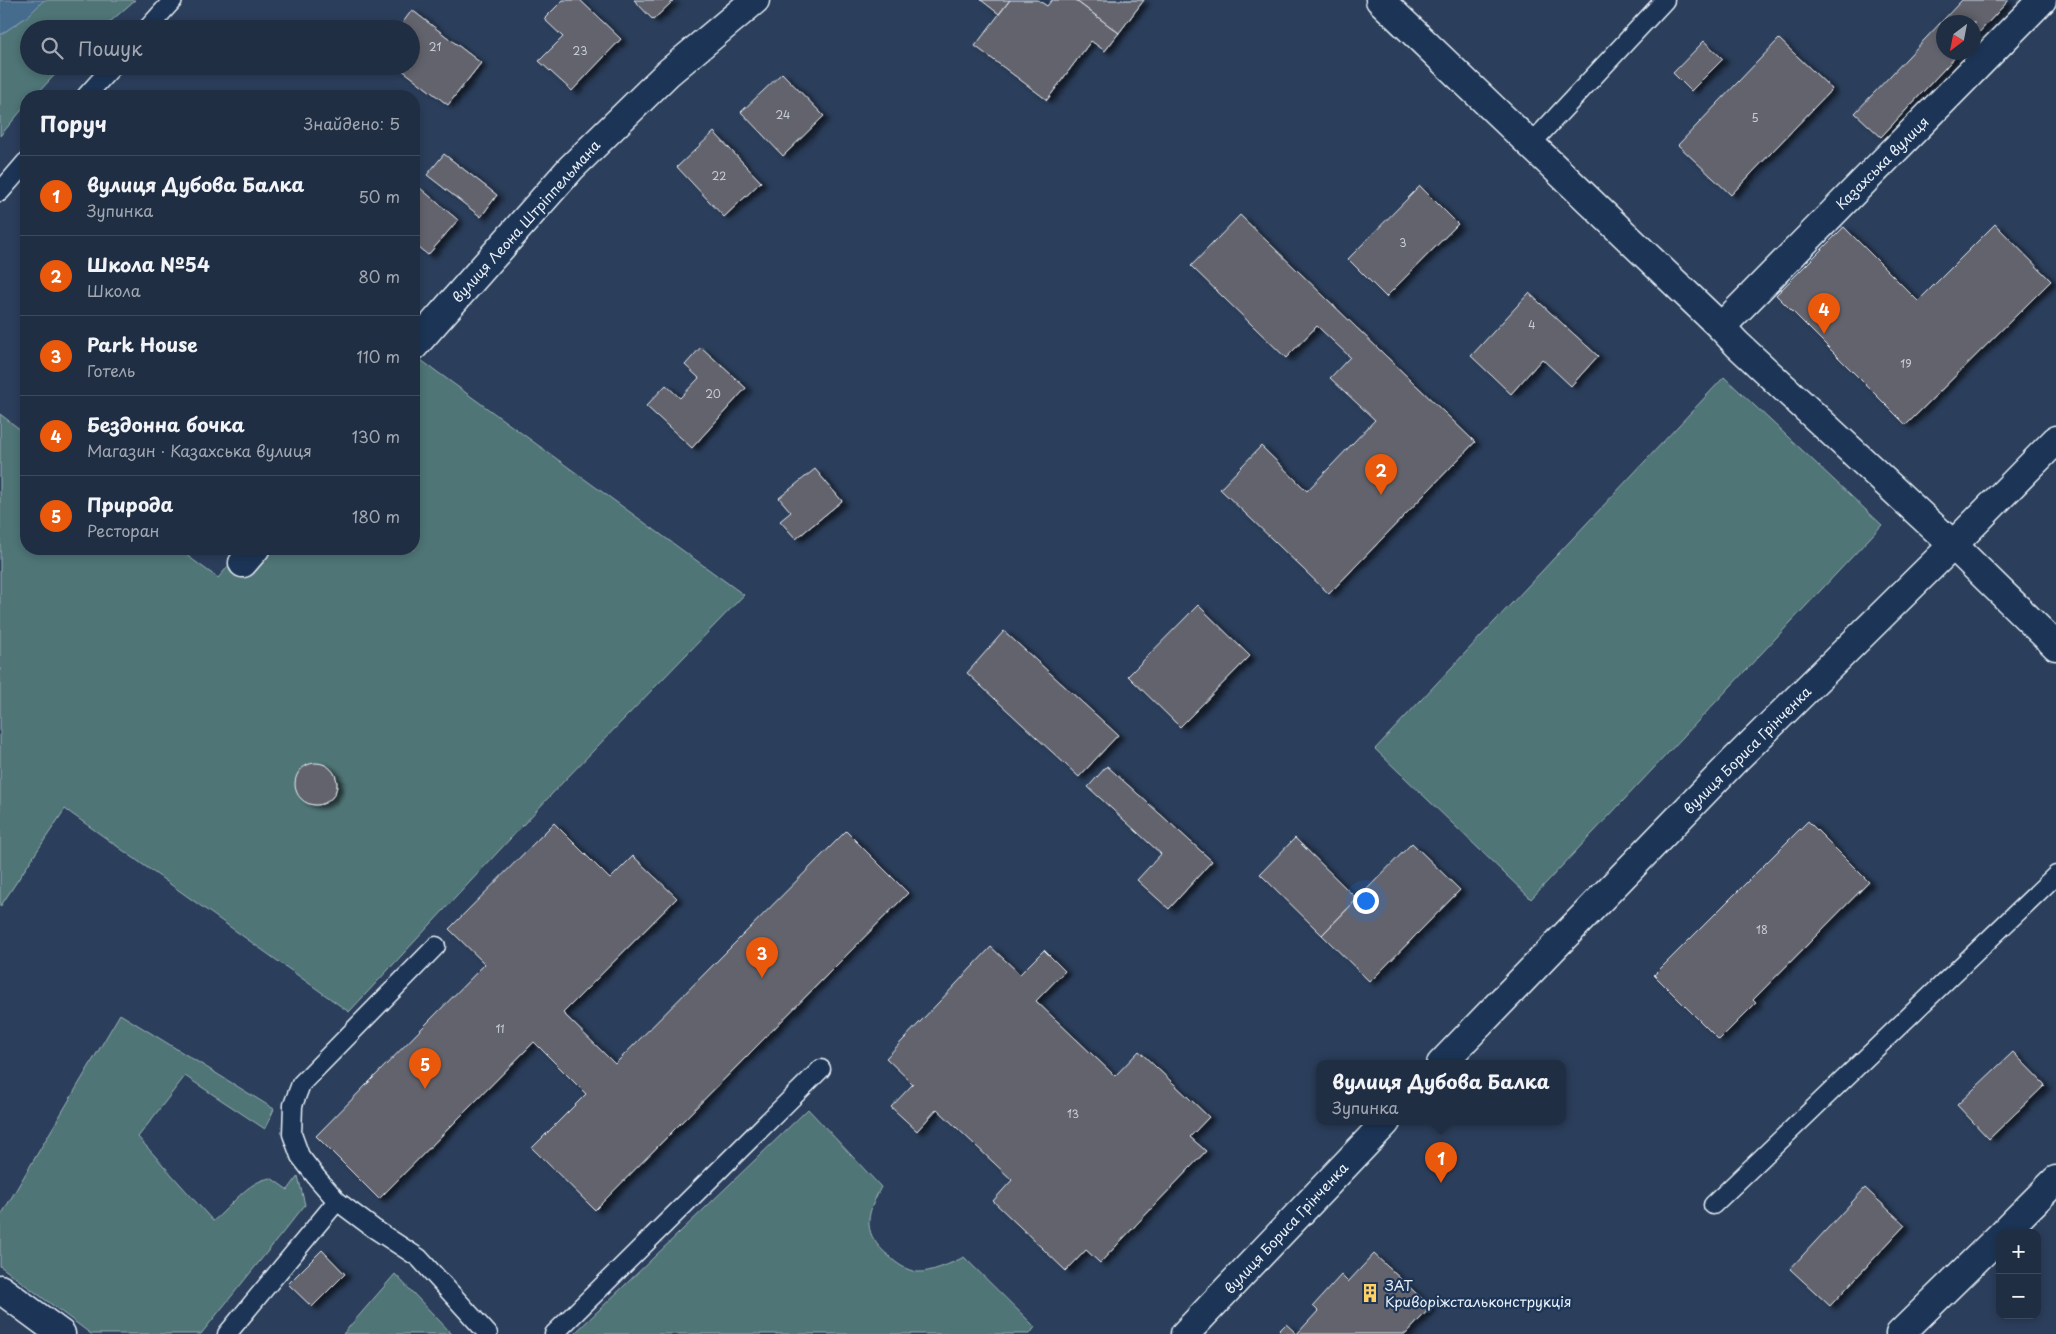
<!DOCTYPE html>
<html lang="uk">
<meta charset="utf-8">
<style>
:root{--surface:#202e44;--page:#2d3a4f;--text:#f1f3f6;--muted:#a2a8b2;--line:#3d4a5d;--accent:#ea580c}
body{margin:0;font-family:"Playpen Sans",sans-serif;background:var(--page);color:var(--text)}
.controls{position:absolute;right:15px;bottom:15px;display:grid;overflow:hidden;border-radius:10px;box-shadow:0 2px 8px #0003}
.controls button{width:45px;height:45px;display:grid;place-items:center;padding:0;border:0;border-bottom:1px solid var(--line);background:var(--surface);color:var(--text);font:25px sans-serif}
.compass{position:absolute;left:1936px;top:15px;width:45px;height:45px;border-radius:50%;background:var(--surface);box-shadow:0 2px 8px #0003;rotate:212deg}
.you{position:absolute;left:1365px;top:900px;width:18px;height:18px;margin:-12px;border:4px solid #fff;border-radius:50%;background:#1a73e8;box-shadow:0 0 0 8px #1a73e833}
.badge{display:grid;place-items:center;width:32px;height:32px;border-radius:50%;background:var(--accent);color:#fff;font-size:16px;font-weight:700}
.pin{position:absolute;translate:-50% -41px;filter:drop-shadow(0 1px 2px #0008)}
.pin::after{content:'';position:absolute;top:26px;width:18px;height:15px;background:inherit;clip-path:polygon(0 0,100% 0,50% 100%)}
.popup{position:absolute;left:1316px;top:1060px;width:250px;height:65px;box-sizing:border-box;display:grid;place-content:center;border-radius:10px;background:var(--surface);filter:drop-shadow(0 1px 4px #0005);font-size:16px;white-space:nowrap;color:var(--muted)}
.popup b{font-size:19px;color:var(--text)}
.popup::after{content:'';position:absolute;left:50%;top:100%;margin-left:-10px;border:10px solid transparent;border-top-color:var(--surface)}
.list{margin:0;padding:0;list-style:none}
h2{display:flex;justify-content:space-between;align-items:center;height:65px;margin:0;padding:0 20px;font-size:21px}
h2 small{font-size:16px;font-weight:400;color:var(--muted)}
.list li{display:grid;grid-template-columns:32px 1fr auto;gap:15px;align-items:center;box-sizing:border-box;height:80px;padding:0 20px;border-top:1px solid var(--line)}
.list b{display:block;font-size:19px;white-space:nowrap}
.list p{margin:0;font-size:16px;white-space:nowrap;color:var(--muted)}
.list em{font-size:16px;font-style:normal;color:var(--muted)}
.icon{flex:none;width:28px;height:28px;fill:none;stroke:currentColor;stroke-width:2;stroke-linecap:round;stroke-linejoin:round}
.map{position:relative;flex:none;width:2056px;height:1334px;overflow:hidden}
.search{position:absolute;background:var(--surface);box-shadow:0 2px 8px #0003;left:20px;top:20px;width:400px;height:55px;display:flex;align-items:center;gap:12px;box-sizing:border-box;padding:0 18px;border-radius:28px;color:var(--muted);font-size:19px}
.panel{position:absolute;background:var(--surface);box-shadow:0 2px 8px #0003;left:20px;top:90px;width:400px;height:465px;border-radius:20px}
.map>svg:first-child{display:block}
.green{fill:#507577;stroke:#9cb3b8}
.water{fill:#456c8d;stroke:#86a1b8}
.building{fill:#63646d;stroke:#e8f1f8;filter:url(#shadow)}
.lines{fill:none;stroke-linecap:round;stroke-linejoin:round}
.lane-casing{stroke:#e8f1f8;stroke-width:21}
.street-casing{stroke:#e8f1f8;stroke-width:31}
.secondary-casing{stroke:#e8f1f8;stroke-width:31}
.lane{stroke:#1d3557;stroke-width:18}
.street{stroke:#1d3557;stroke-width:28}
.secondary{stroke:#1d3557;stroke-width:28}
.labels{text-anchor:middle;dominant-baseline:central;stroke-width:4.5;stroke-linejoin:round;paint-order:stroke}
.number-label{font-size:11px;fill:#c7ced5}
.street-label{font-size:14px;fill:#e8f1f8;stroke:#1d3557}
.poi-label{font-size:14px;fill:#e8f1f8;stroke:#1d3557;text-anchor:start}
</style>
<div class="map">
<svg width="2056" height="1334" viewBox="0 0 2056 1334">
<defs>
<filter id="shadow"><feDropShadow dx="5.5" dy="3" stdDeviation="2.5" flood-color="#0009"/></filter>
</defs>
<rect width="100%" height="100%" fill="#2b3e5b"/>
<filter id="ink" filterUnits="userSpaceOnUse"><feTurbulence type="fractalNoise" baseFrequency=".02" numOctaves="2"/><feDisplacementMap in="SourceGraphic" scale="10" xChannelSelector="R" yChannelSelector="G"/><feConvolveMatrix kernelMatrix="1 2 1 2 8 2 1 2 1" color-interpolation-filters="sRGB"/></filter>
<g filter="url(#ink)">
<g class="green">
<path d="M44,0H135L102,29H29V66H63L35,96H26V105L0,136V35L28,16Z"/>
<path d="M414,355L744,595L564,781L349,1012L65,809L0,907V414L26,434V549H178L218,578L243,549H414Z"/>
<path d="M1724,377L1882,525L1531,899L1375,749Z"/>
<path d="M120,1014L274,1109L265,1129L185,1076L138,1137L213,1221C231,1207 247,1181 271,1178L288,1190L298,1176L305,1205L201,1334H91L0,1266V1217Z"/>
<path d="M808,1109L881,1187C865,1217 862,1234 890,1257C897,1264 906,1270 917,1272C930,1273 952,1263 964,1257L1035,1327L1030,1334H574Z"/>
<path d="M395,1274L452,1334H343Z"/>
</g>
<path class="water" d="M0,0H44L28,16L0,35Z"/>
<g class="building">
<path d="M563,0H580L621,39L572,91L539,61L563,37L544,19Z"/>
<path d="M634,0H674L653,20Z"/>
<path d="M981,0H1010L999,14Z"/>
<path d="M1010,0H1038L1047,6L1052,0H1075L1119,33L1105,51L1091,41L1047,100L975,46Z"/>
<path d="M1075,0H1144L1119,33Z"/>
<path d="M1962,0H2009L1974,38V22H1944V52H1960L1881,137L1855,113Z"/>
<path d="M412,10L481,63L448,105L397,66H411V29H398Z"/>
<path d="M1779,39L1832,89L1731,195L1678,145Z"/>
<path d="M1704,41L1723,59L1691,91L1673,73Z"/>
<path d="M782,73L824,116L783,156L741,112Z"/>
<path d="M714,132L761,182L724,217L677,167Z"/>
<path d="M444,154L497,195L481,217L427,175Z"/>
<path d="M1420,186L1458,224L1386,297L1348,259Z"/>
<path d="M420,188L458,220L428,255L414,244V196Z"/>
<path d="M1240,215L1475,442L1329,594L1220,489L1261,446L1307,491L1375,420L1330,378L1350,357L1317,326L1286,358L1191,266Z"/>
<path d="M1995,224L2051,281L1906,425L1776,295L1844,227L1918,301Z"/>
<path d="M1529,293L1598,356L1571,386L1542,359L1511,394L1471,356Z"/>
<path d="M701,347L746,388L692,448L646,406L666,385L680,398L699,378L685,365Z"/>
<path d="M815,469L842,501L796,539L780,521L791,512L779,498Z"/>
<path d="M1198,605L1250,656L1180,727L1128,676Z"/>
<path d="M1004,631L1118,735L1079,777L967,673Z"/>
<circle cx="316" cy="784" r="21"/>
<path d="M1107,766L1212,861L1169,909L1137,880L1161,854L1088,787Z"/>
<path d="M1808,821L1869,882L1753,1000L1756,1003L1719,1040L1654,975Z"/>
<path d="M554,823L610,879L633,856L677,898L563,1013L615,1064L846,831L908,893L595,1210L532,1148L586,1094L534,1042L379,1199L316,1136L485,964L449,929Z"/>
<path d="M1295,838L1357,899L1322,935L1260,874Z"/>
<path d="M1412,843L1460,890L1370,982L1322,935Z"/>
<path d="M991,947L1020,974L1044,950L1065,971L1036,1001L1115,1076L1139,1051L1209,1117L1190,1137L1206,1151L1100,1263L1086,1250L1066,1271L993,1201L1012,1180L937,1109L917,1131L891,1107L913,1084L886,1058Z"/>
<path d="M2013,1052L2045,1085L1989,1139L1957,1105Z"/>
<path d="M1865,1188L1905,1225L1830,1306L1790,1269Z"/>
<path d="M322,1250L345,1274L312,1307L288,1284Z"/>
<path d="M1374,1254L1431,1307L1406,1334H1276L1286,1324L1297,1334L1318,1311L1313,1306L1341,1275L1348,1282Z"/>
</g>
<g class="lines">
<g class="lane-casing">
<g id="lane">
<path d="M147,29L173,0"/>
<path d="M86,96L113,66"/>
<path d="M1530,145L1665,0"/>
<path d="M0,192L26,162"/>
<path d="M436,946L301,1084L293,1105L292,1134L300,1156L317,1178L337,1201L373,1228L419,1258L488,1334"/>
<path d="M1713,1205L2056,875"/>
<path d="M227,1334L337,1201"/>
<path d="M554,1334L821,1069"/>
</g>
</g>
<g class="street-casing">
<g id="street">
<path d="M1380,0L1721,327L1737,344L1953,545L2056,646"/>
<path d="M1721,327L2042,0"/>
<path d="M414,346L571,168L668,73L755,0"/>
<path d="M243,563L255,549"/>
<path d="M2003,1233L2056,1180"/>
<path d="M0,1289L61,1334"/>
<path d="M1900,1334L2000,1236"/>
</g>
</g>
<g class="secondary-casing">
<g id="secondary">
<path d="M1441,1064L1733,762L1953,545L2056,440"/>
<path d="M1185,1334L1386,1122"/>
</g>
</g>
<use href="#lane" class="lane"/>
<use href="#street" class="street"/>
<use href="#secondary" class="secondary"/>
</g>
</g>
<defs>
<g id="building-bare" transform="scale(1.5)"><path d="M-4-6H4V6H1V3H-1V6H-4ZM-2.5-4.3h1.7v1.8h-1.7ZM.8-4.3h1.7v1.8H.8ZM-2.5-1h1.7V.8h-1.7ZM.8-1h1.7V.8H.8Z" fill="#ffd166" stroke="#1d3557" stroke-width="2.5" paint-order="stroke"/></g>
</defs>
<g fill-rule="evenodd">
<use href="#building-bare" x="1370" y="1293"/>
</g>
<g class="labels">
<g class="number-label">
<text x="435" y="46">21</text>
<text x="580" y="50">23</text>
<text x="783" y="114">24</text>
<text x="1755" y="117">5</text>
<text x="719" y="175">22</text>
<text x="1403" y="242">3</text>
<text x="1532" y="324">4</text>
<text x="1906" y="363">19</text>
<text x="713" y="393">20</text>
<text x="1762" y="929">18</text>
<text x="500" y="1028">11</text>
<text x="1073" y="1113">13</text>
</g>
<g class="street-label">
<text transform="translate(1882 163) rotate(-45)">Казахська вулиця</text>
<text transform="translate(526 221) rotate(-48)">вулиця Леона Штріппельмана</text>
<text transform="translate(1747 750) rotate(-45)">вулиця Бориса Грінченка</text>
<text transform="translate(1286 1228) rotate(-47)">вулиця Бориса Грінченка</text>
</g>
<g class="poi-label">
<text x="1385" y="1285">ЗАТ<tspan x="1385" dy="16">Криворіжстальконструкція</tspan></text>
</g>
</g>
</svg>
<div class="controls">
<button>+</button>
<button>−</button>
</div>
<svg class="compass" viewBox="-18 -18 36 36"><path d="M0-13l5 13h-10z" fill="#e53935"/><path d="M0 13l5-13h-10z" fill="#a2a8b2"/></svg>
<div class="you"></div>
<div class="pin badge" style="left:1441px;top:1183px">1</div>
<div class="popup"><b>вулиця Дубова Балка</b>Зупинка</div>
<div class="pin badge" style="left:1381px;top:495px">2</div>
<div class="pin badge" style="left:762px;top:978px">3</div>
<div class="pin badge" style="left:1824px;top:334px">4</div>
<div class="pin badge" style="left:425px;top:1089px">5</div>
<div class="search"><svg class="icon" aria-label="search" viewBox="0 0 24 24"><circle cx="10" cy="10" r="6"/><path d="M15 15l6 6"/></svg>Пошук</div>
<section class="panel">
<h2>Поруч<small>Знайдено: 5</small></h2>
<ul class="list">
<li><span class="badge">1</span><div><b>вулиця Дубова Балка</b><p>Зупинка</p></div><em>50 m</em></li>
<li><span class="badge">2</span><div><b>Школа №54</b><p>Школа</p></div><em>80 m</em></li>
<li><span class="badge">3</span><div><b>Park House</b><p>Готель</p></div><em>110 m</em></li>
<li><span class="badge">4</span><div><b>Бездонна бочка</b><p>Магазин · Казахська вулиця</p></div><em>130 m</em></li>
<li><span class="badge">5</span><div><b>Природа</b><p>Ресторан</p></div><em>180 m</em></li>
</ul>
</section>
</div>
